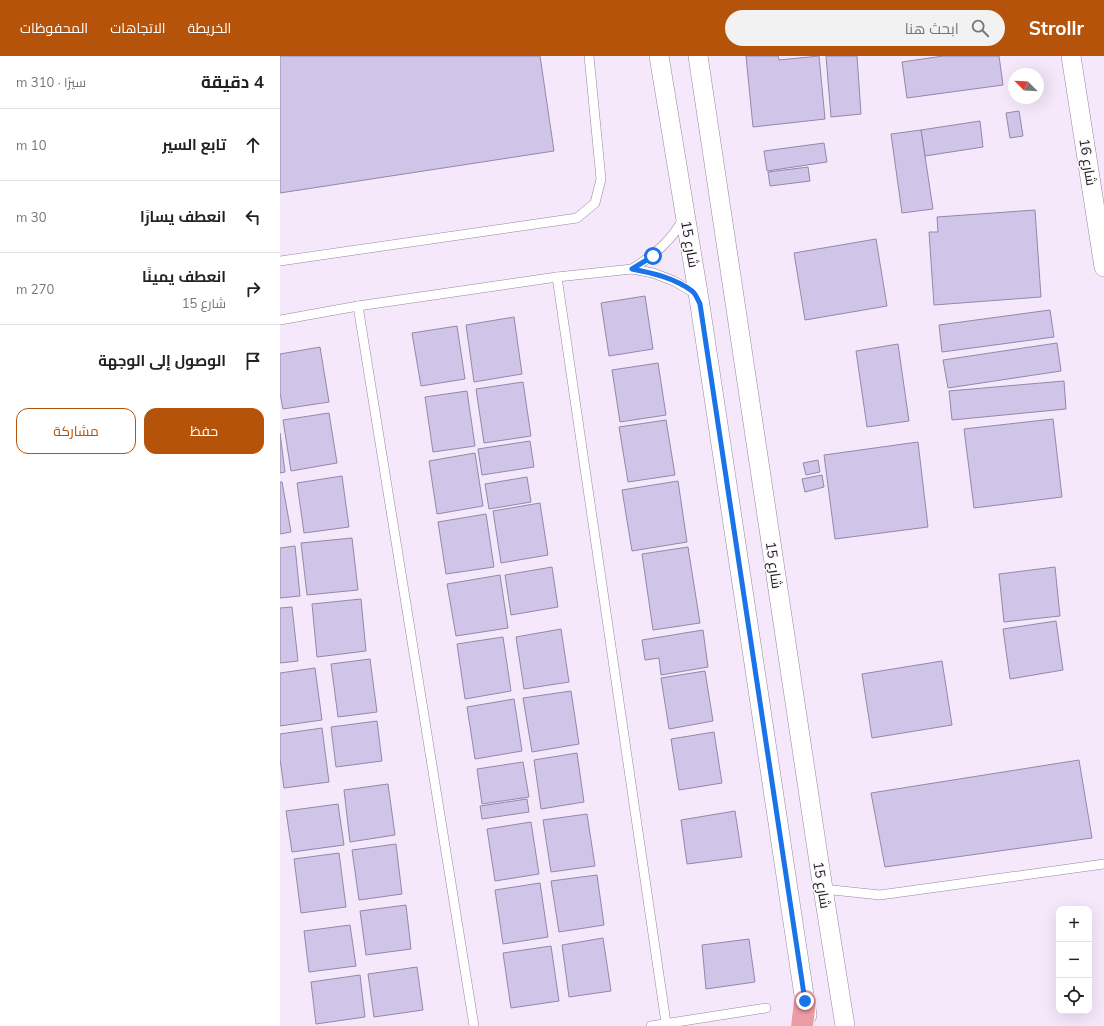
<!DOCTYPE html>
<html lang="ar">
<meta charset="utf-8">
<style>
:root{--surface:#fff;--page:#f2f2f2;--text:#222;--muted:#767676;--line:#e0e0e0;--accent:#b45309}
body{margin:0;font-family:Mulish,Cairo,sans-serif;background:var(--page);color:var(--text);direction:rtl}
.controls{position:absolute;right:12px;bottom:12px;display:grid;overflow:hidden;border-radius:8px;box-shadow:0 4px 16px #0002}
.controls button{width:36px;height:36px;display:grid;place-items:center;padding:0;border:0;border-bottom:1px solid var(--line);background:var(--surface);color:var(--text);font:20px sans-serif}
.compass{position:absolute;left:728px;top:12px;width:36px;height:36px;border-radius:50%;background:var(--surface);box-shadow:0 4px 16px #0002;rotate:294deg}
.stop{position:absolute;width:12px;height:12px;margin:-9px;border:3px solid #1a73e8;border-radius:50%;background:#fff}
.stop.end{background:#1a73e8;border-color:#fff;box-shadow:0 1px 4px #0008}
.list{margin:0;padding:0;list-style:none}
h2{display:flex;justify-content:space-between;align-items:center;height:52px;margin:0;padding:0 16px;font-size:17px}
h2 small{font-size:13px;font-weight:400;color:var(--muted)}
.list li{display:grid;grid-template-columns:26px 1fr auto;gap:12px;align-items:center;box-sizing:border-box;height:72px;padding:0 16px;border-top:1px solid var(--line)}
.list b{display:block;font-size:15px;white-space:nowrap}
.list p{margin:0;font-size:13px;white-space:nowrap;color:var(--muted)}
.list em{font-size:13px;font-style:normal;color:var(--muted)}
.actions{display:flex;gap:8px;padding:12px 16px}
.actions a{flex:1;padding:9px 0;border:1px solid var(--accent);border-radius:12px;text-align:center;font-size:14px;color:var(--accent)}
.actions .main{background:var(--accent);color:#fff}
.icon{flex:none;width:22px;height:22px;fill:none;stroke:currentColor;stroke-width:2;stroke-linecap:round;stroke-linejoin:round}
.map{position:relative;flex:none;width:824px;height:970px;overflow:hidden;direction:ltr}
header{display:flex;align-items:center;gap:24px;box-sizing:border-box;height:56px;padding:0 20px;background:var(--accent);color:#fff}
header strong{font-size:19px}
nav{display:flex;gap:22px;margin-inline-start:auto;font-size:14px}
.search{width:280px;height:36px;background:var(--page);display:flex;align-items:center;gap:10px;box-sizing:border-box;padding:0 14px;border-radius:22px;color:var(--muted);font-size:15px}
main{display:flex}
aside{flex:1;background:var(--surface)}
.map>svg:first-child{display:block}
.building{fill:#d0c5e9;stroke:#9288a9}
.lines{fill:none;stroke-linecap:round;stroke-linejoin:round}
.lane-casing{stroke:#9a84a1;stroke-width:10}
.street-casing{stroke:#9a84a1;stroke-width:20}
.primary-casing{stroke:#fff;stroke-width:23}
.lane{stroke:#fff;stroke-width:9}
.street{stroke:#fff;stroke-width:19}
.primary{stroke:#ed9ba4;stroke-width:22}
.route{stroke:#1a73e8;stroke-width:5}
.labels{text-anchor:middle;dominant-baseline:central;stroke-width:3;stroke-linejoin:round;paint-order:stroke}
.street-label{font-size:14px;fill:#221925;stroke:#fbfbfb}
</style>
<header>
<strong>Strollr</strong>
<div class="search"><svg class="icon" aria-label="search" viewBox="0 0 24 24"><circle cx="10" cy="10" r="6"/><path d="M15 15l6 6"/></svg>ابحث هنا</div>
<nav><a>الخريطة</a><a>الاتجاهات</a><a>المحفوظات</a></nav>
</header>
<main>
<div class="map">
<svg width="824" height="970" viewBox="0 0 824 970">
<rect width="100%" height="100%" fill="#f6e8fb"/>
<g class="building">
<path d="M0,0H260L274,95L0,137Z"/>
<path d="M466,0H498L499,4L539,0L545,63L473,71Z"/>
<path d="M546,0H577L581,58L551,61Z"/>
<path d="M663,0H719L723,29L627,42L622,6Z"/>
<path d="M739,55L743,80L730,82L726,57Z"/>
<path d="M700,65L703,91L645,100L641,74Z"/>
<path d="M641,74L653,153L622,157L611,78Z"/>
<path d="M544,87L547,106L487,115L484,95Z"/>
<path d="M528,111L530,125L490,130L488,116Z"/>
<path d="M755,154L761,241L654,249L649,176H658L657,161Z"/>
<path d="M596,183L607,250L525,264L514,197Z"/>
<path d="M365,240L373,293L329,300L321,247Z"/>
<path d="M770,254L774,281L662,296L659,269Z"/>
<path d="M234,261L242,318L194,326L186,269Z"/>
<path d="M177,270L185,323L141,330L132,277Z"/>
<path d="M777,287L781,315L668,332L663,304Z"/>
<path d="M618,288L629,365L587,371L576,295Z"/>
<path d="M40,291L49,346L3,353L0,337V298Z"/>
<path d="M378,307L386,359L340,366L332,314Z"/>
<path d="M784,325L786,353L672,364L669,335Z"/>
<path d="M243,326L251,380L204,387L196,333Z"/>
<path d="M187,335L195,390L153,396L145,341Z"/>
<path d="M49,357L57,407L11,415L3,364Z"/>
<path d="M773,363L782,441L694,452L684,373Z"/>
<path d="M386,364L395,419L348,426L339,371Z"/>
<path d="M0,377L5,416L0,417Z"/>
<path d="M250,385L254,411L202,419L198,393Z"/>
<path d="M638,386L648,471L555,483L544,399Z"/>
<path d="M195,397L203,450L157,458L149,405Z"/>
<path d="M538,404L540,416L526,419L523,407Z"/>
<path d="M542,419L544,431L525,436L522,423Z"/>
<path d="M62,420L69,471L24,477L17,427Z"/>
<path d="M247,421L251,446L209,453L205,428Z"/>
<path d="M398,425L407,486L352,495L342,434Z"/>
<path d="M0,426H2L11,476L0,478Z"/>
<path d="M260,447L268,499L221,507L213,455Z"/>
<path d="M206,458L214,511L166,518L158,466Z"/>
<path d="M72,482L78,534L27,539L21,487Z"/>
<path d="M15,490L20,540L0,542V492Z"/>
<path d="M408,491L420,567L373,574L362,498Z"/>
<path d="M272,511L278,551L231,559L225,519Z"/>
<path d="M775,511L780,560L724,566L719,518Z"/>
<path d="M220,519L228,572L176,580L167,528Z"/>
<path d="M81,543L86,595L37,601L32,548Z"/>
<path d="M12,551L18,605L0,607V552Z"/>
<path d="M776,565L783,614L730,623L723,573Z"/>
<path d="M281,573L289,626L244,633L236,581Z"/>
<path d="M423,574L428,611L381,619L379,602L365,604L362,584Z"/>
<path d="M223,581L231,635L185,643L177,588Z"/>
<path d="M90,603L97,656L58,661L51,608Z"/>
<path d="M662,605L672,669L592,682L582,618Z"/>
<path d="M35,612L42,664L0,670V617Z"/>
<path d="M425,615L433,665L389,673L381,622Z"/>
<path d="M291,635L299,688L252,696L243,642Z"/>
<path d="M234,643L242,695L195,703L187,651Z"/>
<path d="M97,665L102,705L56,711L51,671Z"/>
<path d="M42,672L49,726L4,732L0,703V678Z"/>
<path d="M434,676L442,727L399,734L391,683Z"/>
<path d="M297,697L304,746L261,753L254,704Z"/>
<path d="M799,704L812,782L605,811L591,737Z"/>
<path d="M243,706L249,741L202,748L197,713Z"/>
<path d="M108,728L115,779L70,786L64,734Z"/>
<path d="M247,743L249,756L202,763L200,750Z"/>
<path d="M58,748L64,789L12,796L6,755Z"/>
<path d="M455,755L462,801L407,808L401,764Z"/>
<path d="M307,758L315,810L271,816L263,764Z"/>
<path d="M251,766L259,818L215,825L207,773Z"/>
<path d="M116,788L122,838L79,844L72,794Z"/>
<path d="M59,797L66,851L21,857L14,803Z"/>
<path d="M317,819L324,869L279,876L271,825Z"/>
<path d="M260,827L268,881L223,888L215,834Z"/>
<path d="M126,849L131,893L86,899L80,855Z"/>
<path d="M70,869L76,910L29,916L24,875Z"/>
<path d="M323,882L331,935L289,941L282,889Z"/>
<path d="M469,883L475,926L426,933L422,889Z"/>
<path d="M271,890L279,945L231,952L223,897Z"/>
<path d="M137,911L143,954L94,961L88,918Z"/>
<path d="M80,919L85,961L36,968L31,926Z"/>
</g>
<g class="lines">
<g class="lane-casing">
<g id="lane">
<path d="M0,205L297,162L315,147L321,123L309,0"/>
<path d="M352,213C374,199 392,185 404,161"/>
<path d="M277,221L386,967"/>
<path d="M78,250L194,970"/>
<path d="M0,264L78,250L277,221L352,213L373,217L394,225L413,236L416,240"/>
<path d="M543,833L600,839L824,808"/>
<path d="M371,970L486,952"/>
</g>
</g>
<g class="street-casing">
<g id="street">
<path d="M379,0L420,249L527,959"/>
<path d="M418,0L543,833L565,970"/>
<path d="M791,0L824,211"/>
</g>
</g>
<g class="primary-casing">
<path id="primary" d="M522,970L525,945"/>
</g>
<use href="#lane" class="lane"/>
<use href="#street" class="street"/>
<use href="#primary" class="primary"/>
</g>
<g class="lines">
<path class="route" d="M373,200L352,213C372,217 395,222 412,235C416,238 418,244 420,248L525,945"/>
</g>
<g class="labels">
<g class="street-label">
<text transform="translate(808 106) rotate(81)">شارع 16</text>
<text transform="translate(410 188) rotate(80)">شارع 15</text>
<text transform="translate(494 509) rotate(82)">شارع 15</text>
<text transform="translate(542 829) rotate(81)">شارع 15</text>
</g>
</g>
</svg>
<div class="controls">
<button>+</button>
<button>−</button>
<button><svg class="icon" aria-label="locate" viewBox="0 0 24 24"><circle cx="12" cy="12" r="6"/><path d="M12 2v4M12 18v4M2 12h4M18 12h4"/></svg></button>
</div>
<svg class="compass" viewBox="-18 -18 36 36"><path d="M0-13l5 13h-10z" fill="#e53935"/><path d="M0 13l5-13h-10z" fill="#767676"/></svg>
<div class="stop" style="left:373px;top:200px"></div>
<div class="stop end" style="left:525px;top:945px"></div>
</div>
<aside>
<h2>4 دقيقة<small>سيرًا · 310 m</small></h2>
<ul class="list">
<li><svg class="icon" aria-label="ahead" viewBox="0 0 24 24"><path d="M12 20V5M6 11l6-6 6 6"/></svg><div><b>تابع السير</b></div><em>10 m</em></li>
<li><svg class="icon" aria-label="left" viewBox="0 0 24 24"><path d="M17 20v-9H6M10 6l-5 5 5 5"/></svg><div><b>انعطف يسارًا</b></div><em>30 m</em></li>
<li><svg class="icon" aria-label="right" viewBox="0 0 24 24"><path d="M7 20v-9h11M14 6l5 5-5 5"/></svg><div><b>انعطف يمينًا</b><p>شارع 15</p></div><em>270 m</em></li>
<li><svg class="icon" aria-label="arrive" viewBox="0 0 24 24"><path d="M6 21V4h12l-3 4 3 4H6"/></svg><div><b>الوصول إلى الوجهة</b></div></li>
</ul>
<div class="actions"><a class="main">حفظ</a><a>مشاركة</a></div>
</aside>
</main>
